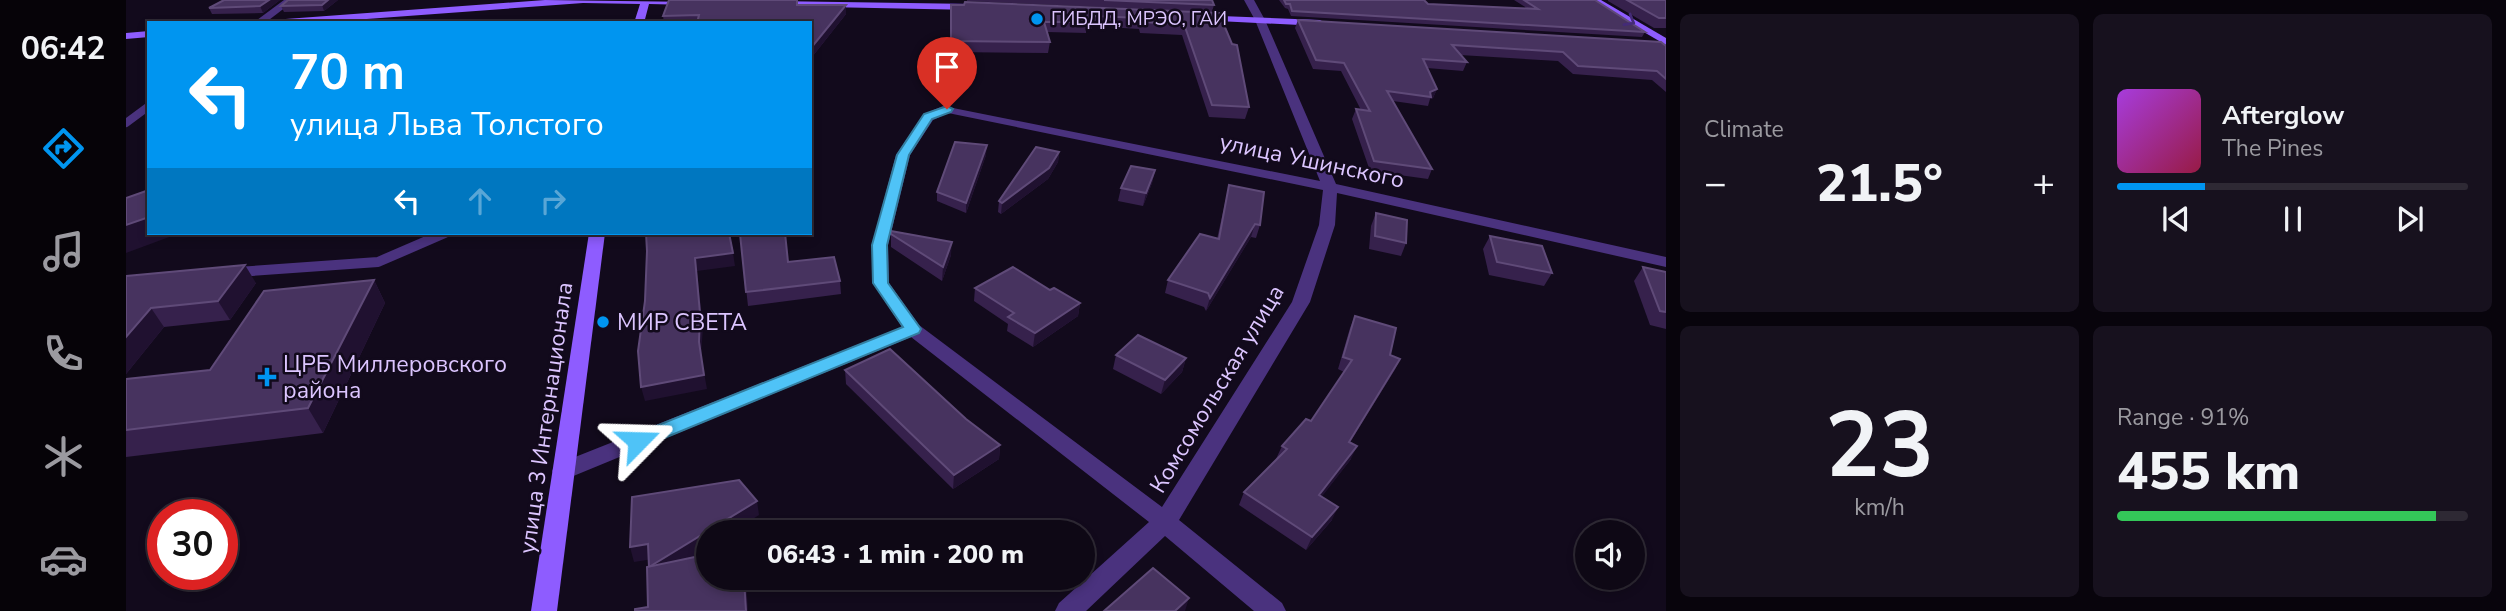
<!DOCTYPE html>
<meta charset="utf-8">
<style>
body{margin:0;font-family:"Nunito Sans",sans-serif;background:#17111e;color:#f1f3f6;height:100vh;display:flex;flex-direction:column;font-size:26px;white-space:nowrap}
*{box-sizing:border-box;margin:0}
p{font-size:23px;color:#9b9aa0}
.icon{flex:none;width:38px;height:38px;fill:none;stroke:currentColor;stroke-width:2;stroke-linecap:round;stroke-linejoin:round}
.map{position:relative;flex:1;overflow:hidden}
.drawer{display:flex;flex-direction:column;gap:14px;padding:14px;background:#08040c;width:840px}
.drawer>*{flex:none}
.banner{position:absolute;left:21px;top:21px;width:665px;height:214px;border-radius:0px;box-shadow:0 4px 10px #0003,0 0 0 2px #2e2934;background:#0095f0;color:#fff;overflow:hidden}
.controls{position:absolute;left:1449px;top:520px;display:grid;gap:14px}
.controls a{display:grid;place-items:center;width:70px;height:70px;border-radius:50%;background:#0e0815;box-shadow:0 4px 10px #0003,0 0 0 2px #2e2934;font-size:35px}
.speed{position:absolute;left:21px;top:499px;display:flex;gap:14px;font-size:35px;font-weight:700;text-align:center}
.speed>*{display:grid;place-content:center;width:91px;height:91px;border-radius:50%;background:#0e0815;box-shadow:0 4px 10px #0003,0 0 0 2px #2e2934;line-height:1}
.speed .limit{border:10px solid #d22;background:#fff;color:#111}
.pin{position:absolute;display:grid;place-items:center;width:60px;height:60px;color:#fff;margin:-72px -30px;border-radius:50% 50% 50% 0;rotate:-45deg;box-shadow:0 0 7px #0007}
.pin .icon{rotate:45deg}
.me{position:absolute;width:77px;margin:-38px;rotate:68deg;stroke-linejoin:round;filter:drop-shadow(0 0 5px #0008)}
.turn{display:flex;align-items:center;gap:24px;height:147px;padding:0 28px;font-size:32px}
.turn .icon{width:91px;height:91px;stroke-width:2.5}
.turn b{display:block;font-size:49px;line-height:60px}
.lanes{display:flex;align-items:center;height:66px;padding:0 28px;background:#0003;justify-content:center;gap:35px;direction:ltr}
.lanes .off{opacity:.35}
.big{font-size:52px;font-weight:800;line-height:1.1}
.drawer .card{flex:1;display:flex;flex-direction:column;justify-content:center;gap:10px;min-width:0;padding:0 24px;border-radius:10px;background:#17111e}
.drawer .dial{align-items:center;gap:0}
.dial b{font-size:91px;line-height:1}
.song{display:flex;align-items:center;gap:21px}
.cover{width:84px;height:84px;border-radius:10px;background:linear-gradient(135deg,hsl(280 70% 55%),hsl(340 70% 35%))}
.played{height:7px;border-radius:4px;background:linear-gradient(90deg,#0095f0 25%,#2e2934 25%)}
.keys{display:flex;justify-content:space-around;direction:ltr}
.heat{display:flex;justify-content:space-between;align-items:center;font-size:38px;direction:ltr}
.charge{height:10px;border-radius:5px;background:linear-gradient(90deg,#34c759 91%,#2e2934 0)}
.drawer .tiles{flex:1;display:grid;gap:14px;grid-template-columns:repeat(2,1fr)}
.trip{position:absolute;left:570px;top:520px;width:399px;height:70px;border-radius:35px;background:#0e0815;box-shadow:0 4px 10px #0003,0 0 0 2px #2e2934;font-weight:800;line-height:70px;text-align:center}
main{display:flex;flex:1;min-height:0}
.tabs{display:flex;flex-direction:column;width:126px;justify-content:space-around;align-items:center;background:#060308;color:#9b9aa0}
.tabs .icon{width:49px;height:49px}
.tabs .active{color:#0095f0}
.tabs b{font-size:32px;color:#f1f3f6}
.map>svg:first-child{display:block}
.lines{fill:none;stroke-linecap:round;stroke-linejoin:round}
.lane-far1{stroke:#4a327e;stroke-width:8}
.lane{stroke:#4a327e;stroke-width:10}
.street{fill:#4a327e;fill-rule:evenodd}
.secondary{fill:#8e5cff;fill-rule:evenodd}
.wall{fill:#36214c}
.shaded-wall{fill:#201130}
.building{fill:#47335f;stroke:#5f4a78;stroke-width:2}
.oneway{stroke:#442b77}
.route{fill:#4fc3f7;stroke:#337fa1;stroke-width:2}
.poi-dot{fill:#0095f0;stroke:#120a1c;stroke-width:2.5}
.labels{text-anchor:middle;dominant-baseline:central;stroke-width:5;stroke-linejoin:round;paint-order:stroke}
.far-poi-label{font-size:19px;fill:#dcc5ff;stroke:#120a1c;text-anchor:start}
.street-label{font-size:23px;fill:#dcc5ff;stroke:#120a1c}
.poi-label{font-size:23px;fill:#dcc5ff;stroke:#120a1c;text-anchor:start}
</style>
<main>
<nav class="tabs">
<b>06:42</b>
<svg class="icon active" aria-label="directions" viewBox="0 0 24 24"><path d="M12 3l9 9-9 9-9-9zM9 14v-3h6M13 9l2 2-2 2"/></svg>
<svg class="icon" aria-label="music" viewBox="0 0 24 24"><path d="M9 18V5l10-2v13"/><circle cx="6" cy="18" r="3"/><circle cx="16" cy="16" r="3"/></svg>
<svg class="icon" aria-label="phone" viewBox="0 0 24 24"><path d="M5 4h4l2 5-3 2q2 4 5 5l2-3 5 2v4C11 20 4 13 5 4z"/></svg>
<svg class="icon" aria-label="climate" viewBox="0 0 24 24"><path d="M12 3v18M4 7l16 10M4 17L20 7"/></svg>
<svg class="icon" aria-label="car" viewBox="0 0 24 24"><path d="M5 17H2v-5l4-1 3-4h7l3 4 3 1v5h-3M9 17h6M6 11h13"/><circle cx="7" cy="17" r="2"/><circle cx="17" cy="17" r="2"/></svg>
</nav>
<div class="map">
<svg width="1540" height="611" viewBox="0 0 1540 611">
<rect width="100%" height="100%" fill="#120a1c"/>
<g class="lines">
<path class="lane-far1" d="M 0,123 L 23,106"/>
<path class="lane" d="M 111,272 L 252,262 L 319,233"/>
<g class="street">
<path d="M 158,0 L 169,0 L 139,23 L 127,23 Z"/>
<path d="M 1118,0 L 1128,0 L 1139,20 L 1210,184 L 1540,257 L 1540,267 L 1211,193 L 1209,225 L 1184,302 L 1053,520 L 1156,603 L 1160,611 L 1128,611 L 1039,536 L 960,611 L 929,611 L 933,603 L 1023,522 L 785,337 L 445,477 L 437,479 L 429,477 L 426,471 L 429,465 L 776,327 L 747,283 L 746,245 L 770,155 L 798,114 L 817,106 L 1194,181 L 1129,20 ZM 822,113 L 1197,190 L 1193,225 L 1166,302 L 1036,507 L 793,325 L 763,283 L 762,245 L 784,155 L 807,120 Z"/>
</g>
<g class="secondary">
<path d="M 419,0 L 570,2 L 565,5 L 523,4 L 518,23 L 508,23 L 514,4 L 457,3 L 186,23 L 141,23 L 146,20 Z"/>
<path d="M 1463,0 L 1475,0 L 1540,38 L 1540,45 Z"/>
<path d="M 646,1 L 848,4 L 853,7 L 848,10 L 649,6 L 644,3 Z"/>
<path d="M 1069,15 L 1194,20 L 1199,23 L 1194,26 L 1072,20 L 1069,19 Z"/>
<path d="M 23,31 L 23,37 L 0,39 L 0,33 Z"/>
<path d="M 463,233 L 479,233 L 431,611 L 405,611 Z"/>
</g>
</g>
<g class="wall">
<path d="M 154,0 L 137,13 L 86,14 L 83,8 Z"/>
<path d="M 212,0 L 198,11 L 158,12 L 155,6 Z"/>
<path d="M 841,0 L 1086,0 L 1088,5 L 1086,12 L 841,1 Z"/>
<path d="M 1153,0 L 1298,0 L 1302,4 L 1401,8 L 1388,0 L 1469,0 L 1519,32 L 1516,37 L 1165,16 L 1162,9 L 1159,8 Z"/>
<path d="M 1482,0 L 1540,0 L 1540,28 L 1528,28 L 1482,1 Z"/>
<path d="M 672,5 L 720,14 L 686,57 L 684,57 L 684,23 L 538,23 L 537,16 Z"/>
<path d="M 1093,13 L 1123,107 L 1119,119 L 1083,117 L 1056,35 L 1014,33 L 1013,29 L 966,26 L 966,29 L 960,28 L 960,33 L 921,32 L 924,42 L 922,53 L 825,52 L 824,15 Z"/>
<path d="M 1172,20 L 1540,46 L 1540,92 L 1526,80 L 1447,74 L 1432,61 L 1334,55 L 1341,62 L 1337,71 L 1301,68 L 1311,89 L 1307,98 L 1304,99 L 1302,106 L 1267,101 L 1306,169 L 1302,179 L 1244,171 L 1226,119 L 1230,109 L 1235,110 L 1215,71 L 1187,69 L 1169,28 Z"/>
<path d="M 933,152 L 932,162 L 922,179 L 875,214 L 872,212 L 873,201 Z"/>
<path d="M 860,155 L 840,213 L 811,201 L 811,192 Z"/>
<path d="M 1029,170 L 1026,183 L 1017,206 L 992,201 L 995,188 Z"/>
<path d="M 1103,185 L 1134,225 L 1130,238 L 1125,237 L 1080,311 L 1078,307 L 1039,293 L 1042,280 L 1091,239 Z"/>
<path d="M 1250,213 L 1280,243 L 1275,256 L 1243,249 L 1245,226 Z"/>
<path d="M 765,231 L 825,255 L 816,281 L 765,247 Z"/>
<path d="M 614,234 L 662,262 L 714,281 L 715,294 L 622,306 Z"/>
<path d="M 1364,236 L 1426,273 L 1418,286 L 1363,275 L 1357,249 Z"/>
<path d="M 1517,267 L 1540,272 L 1540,329 L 1524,325 L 1508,281 Z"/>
<path d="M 0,276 L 130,283 L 104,320 L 38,327 L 0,374 Z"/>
<path d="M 248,280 L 259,303 L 197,433 L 0,457 L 0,379 L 84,370 Z"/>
<path d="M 849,288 L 924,290 L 954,303 L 952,316 L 907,347 L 881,331 L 882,324 L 848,301 Z"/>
<path d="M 1229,316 L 1264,355 L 1274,359 L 1268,371 L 1224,442 L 1225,459 L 1195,497 L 1206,520 L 1180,550 L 1113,505 L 1118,492 L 1151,459 L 1150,459 L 1156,446 L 1185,421 L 1218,372 L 1212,369 L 1224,328 Z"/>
<path d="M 990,355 L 1060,358 L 1056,372 L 1035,394 L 987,369 Z"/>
<path d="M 719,370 L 840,419 L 874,445 L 873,459 L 827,489 L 720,384 Z"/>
</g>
<g class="shaded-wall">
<path d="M 143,0 L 154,0 L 137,13 L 134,6 Z"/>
<path d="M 202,0 L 212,0 L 198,11 L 196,5 Z"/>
<path d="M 720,5 L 720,14 L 686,57 L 685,48 Z"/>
<path d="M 1311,89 L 1307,98 L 1304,99 L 1305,97 L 1304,92 Z"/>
<path d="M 861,145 L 860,155 L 840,213 L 840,203 Z"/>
<path d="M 933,152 L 932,162 L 922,179 L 875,214 L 876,203 Z"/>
<path d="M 1029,170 L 1026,183 L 1017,206 L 1020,193 Z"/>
<path d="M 23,217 L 23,233 L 54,233 L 0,253 L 0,225 Z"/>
<path d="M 1129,224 L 1125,237 L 1080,311 L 1084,298 Z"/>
<path d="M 275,233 L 286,233 L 277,237 Z"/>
<path d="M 826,242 L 825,255 L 816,281 L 817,267 Z"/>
<path d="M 607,253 L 609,266 L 571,271 L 577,327 L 575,356 L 581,389 L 519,401 L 515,387 L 573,342 L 569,258 Z"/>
<path d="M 119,265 L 130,283 L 104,320 L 92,301 Z"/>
<path d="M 248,280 L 259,303 L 197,433 L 182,408 Z"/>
<path d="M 954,303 L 952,316 L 907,347 L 909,333 Z"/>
<path d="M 25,308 L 38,327 L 0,374 L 0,337 Z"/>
<path d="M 1060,358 L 1056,372 L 1035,394 L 1039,380 Z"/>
<path d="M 1274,359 L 1268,371 L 1217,454 L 1223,442 Z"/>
<path d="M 874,445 L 873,459 L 827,489 L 828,475 Z"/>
<path d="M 1231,446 L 1225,459 L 1187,508 L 1193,495 Z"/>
<path d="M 631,501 L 633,515 L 606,532 L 583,532 L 583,547 L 527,582 L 523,567 Z"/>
<path d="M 1212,507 L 1206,520 L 1180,550 L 1186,537 Z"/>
<path d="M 522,544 L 527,559 L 508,562 L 504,547 Z"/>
<path d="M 618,578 L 620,578 L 622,611 L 620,611 Z"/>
<path d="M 1063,598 L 1059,611 L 1049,611 Z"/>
</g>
<g class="building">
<path d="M 98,0 L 143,0 L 134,6 L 83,8 Z"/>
<path d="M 162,0 L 202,0 L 196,5 L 155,6 Z"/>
<path d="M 543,0 L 671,0 L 671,5 L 720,5 L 685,48 L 684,23 L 571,23 L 573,15 L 537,16 Z"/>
<path d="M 978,0 L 1086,0 L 1088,5 Z"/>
<path d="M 1158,0 L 1298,0 L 1302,4 L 1412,9 L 1398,0 L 1469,0 L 1519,32 L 1166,11 L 1164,4 L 1160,4 Z"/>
<path d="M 1501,0 L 1540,0 L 1540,18 L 1533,18 Z"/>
<path d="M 839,2 L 1093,13 L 1106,44 L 1111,45 L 1123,107 L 1086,105 L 1058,24 L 1016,22 L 1015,18 L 967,16 L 967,18 L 961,18 L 961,22 L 918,22 L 924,42 L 825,41 L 825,5 L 838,5 Z"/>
<path d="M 1172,20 L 1535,42 L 1540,46 L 1540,79 L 1531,71 L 1452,66 L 1437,52 L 1326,45 L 1341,62 L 1297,59 L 1311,89 L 1304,92 L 1305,97 L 1261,91 L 1306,169 L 1248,161 L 1230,109 L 1244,111 L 1218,63 L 1190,60 Z"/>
<path d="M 354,21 L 352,23 L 305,23 Z"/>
<path d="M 829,142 L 861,145 L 840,203 L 811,192 Z"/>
<path d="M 910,147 L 933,152 L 923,168 L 876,203 L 873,201 Z"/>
<path d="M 1005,166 L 1029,170 L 1020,193 L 995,188 Z"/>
<path d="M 1103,185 L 1138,192 L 1134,225 L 1129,224 L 1084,298 L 1082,293 L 1042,280 L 1074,234 L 1093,239 Z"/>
<path d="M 23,190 L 23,217 L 0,225 L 0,198 Z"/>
<path d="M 1250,213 L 1281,220 L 1280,243 L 1249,236 Z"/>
<path d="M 765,231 L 826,242 L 817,267 L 765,234 Z"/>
<path d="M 520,233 L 603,233 L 607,253 L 569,258 L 574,313 L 573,342 L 578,375 L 515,387 L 512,351 L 519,301 L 521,251 Z"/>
<path d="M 631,233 L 659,233 L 662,262 L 708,257 L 714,281 L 620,292 L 614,234 Z"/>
<path d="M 1364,236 L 1416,246 L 1426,273 L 1371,262 Z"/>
<path d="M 119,265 L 92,301 L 25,308 L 0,337 L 0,276 Z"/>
<path d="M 887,267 L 924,290 L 928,288 L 954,303 L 909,333 L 882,317 L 888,313 L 849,288 Z"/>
<path d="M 1517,267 L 1540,272 L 1540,312 L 1534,311 Z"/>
<path d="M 248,280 L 182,408 L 0,430 L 0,379 L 84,370 L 138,291 Z"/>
<path d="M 1229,316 L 1270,328 L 1264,355 L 1274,359 L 1223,442 L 1231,446 L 1193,495 L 1212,507 L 1186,537 L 1118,492 L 1161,449 L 1156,446 L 1180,419 L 1185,421 L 1226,360 L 1217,357 Z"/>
<path d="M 1012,335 L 1060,358 L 1039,380 L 990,355 Z"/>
<path d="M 764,349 L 840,419 L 874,445 L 828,475 L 719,370 Z"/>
<path d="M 613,480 L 631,501 L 523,567 L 522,544 L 504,547 L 506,497 Z"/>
<path d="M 583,554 L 583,578 L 618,578 L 620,611 L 509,611 L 509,609 L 522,607 L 521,567 Z"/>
<path d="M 1027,568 L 1063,598 L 1049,611 L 978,611 Z"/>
</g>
<defs><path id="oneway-chevron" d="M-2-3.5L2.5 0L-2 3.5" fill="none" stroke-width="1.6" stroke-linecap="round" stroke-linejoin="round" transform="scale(1.75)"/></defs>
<use class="oneway" href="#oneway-chevron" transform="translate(1504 21) rotate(30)"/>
<path class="route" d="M 821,106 L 827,109 L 825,112 L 806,119 L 783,155 L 761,245 L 762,283 L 795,329 L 793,333 L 519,446 L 505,446 L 502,441 L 505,436 L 777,327 L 747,283 L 746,245 L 771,155 L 798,114 Z"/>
<g class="poi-dot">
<circle cx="911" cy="19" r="7"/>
<circle cx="477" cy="322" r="7"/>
<path d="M137.5 366.5h7v7h7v7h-7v7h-7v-7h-7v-7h7z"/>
</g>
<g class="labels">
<g class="far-poi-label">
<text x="925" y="19">ГИБДД, МРЭО, ГАИ</text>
</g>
<g class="street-label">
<text transform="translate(1186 161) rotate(12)">улица Ушинского</text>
<text transform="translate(1091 389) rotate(-59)">Комсомольская улица</text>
<text transform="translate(420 418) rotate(-82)">улица 3 Интернационала</text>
</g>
<g class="poi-label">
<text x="491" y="322">МИР СВЕТА</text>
<text x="157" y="364">ЦРБ Миллеровского<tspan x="157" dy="26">района</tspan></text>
</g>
</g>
</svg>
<div class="controls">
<a><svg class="icon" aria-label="sound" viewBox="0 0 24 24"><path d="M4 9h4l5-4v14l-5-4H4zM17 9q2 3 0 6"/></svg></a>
</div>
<div class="speed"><div class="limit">30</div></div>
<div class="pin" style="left:821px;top:109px;background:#d93025"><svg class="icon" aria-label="arrive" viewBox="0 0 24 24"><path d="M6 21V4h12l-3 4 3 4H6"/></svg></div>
<svg class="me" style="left:512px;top:441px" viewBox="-20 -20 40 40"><path d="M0-17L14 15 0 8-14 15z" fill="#4fc3f7" stroke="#fff" stroke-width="4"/></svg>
<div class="trip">06:43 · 1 min · 200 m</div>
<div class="banner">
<div class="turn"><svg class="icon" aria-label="left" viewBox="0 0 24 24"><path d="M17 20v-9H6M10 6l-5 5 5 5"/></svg><div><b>70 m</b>улица Льва Толстого</div></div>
<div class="lanes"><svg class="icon" aria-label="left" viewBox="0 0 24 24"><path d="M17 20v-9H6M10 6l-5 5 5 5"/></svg><svg class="icon off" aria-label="ahead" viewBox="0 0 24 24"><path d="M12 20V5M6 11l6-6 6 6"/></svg><svg class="icon off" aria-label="right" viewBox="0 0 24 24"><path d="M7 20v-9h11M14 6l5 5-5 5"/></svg></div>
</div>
</div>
<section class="drawer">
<div class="tiles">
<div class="card"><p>Climate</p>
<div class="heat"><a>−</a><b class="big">21.5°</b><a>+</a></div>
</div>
<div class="card">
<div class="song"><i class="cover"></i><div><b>Afterglow</b><p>The Pines</p></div></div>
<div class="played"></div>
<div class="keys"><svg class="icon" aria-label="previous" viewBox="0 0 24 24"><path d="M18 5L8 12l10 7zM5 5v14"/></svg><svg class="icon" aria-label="pause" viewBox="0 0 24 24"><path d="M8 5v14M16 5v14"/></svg><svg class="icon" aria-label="next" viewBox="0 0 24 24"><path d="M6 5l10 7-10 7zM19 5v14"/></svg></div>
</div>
<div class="card dial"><b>23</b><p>km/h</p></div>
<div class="card"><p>Range · 91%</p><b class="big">455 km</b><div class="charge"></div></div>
</div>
</section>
</main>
